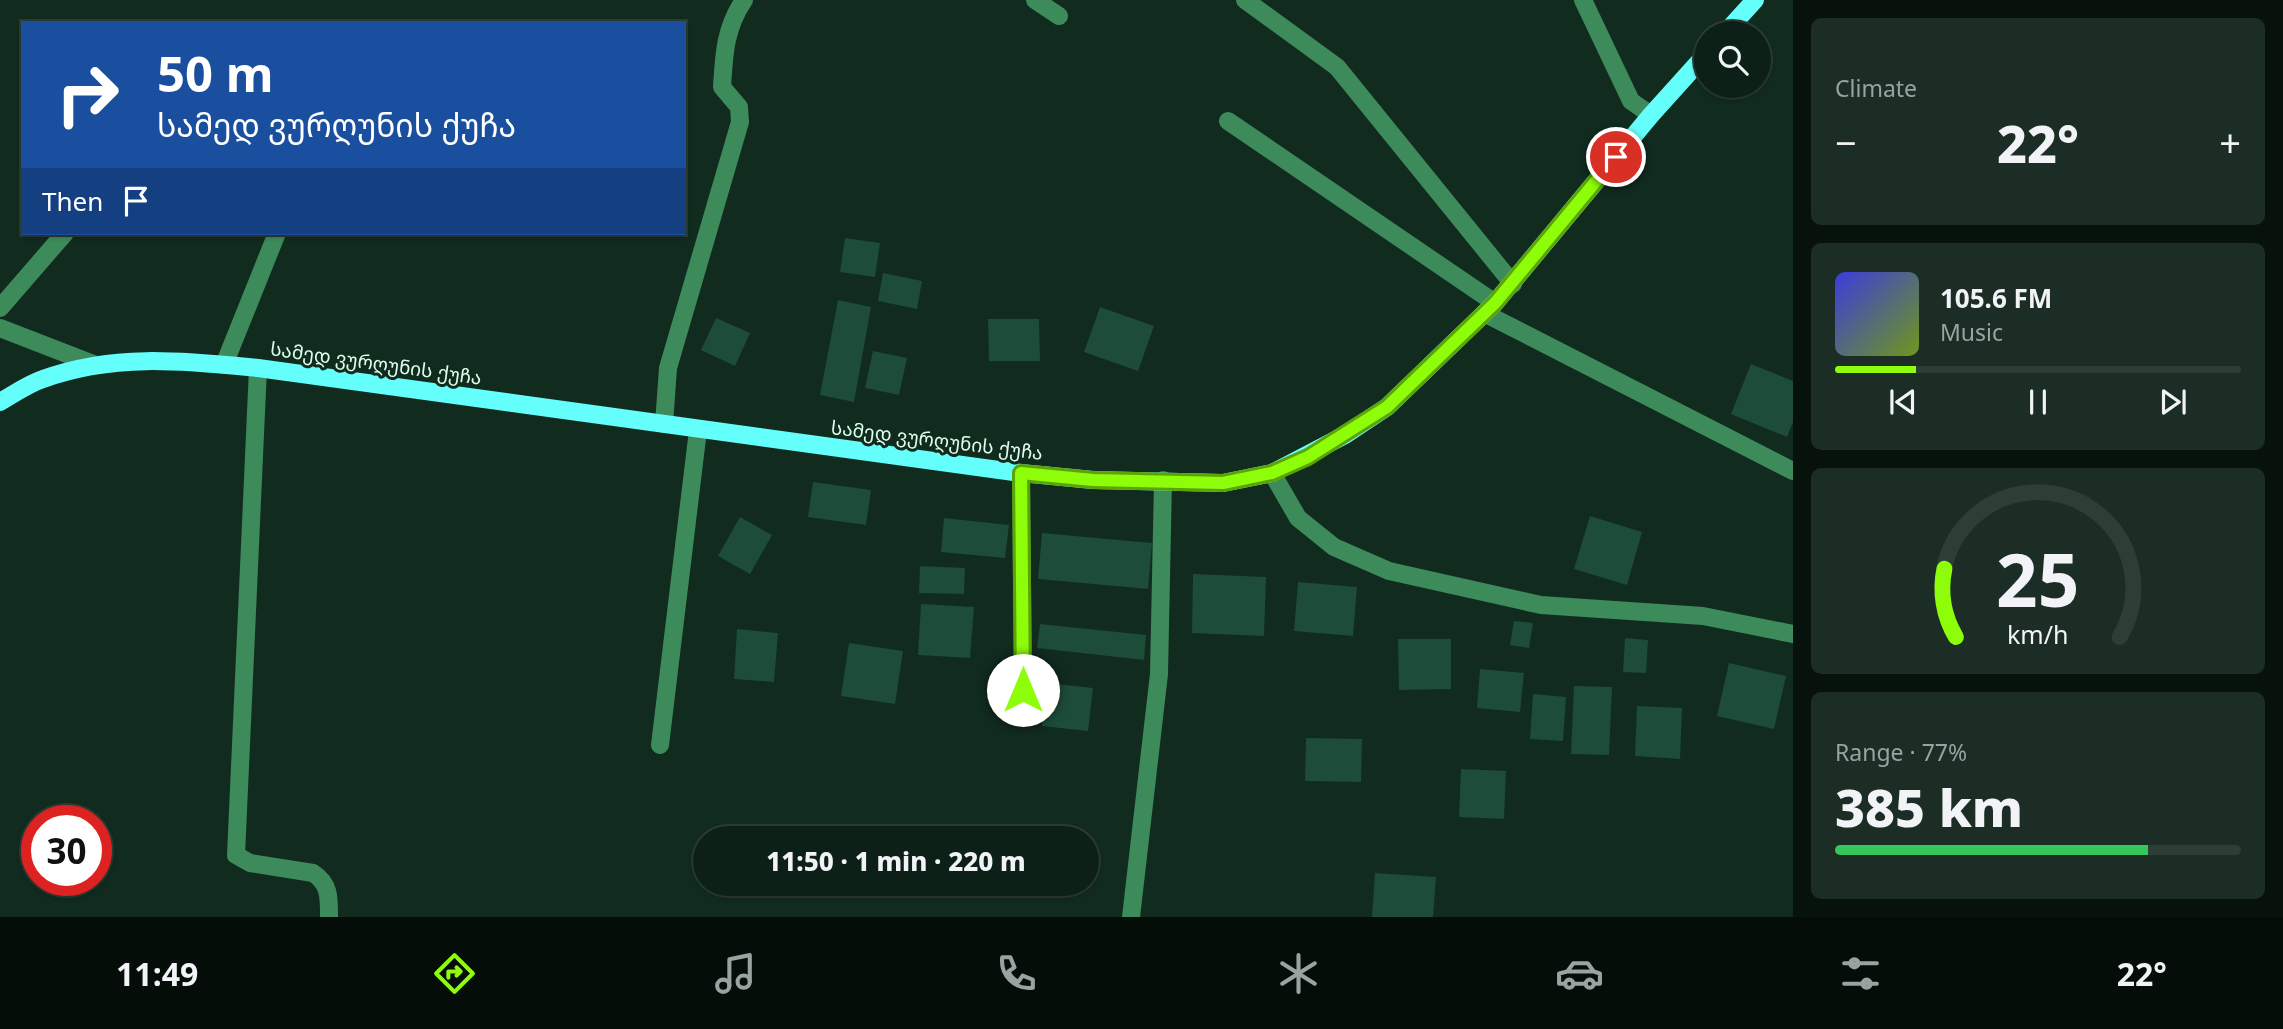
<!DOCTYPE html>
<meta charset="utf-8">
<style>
body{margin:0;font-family:"Noto Sans","Noto Sans Georgian",sans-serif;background:#1b2d24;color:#f1f3f6;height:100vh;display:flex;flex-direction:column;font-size:26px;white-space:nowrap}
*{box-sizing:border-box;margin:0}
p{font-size:23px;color:#9aa3a1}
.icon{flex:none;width:38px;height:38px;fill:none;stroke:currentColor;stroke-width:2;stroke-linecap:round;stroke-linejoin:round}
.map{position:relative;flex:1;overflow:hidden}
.sheet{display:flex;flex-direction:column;gap:18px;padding:18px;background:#07120d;width:490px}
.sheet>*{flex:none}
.top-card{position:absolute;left:21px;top:21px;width:665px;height:214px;border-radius:0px;box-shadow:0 2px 5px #0004,0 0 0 2px #2d3e36;background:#1a4fa0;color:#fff;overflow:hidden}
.controls{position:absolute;left:1694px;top:21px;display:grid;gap:14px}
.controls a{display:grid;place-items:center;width:77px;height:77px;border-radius:50%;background:#0d2017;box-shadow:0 2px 5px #0004,0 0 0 2px #2d3e36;font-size:35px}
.speed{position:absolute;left:21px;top:805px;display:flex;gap:14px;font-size:35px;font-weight:700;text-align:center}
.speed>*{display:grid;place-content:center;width:91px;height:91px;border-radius:50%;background:#0d2017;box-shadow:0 2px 5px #0004,0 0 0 2px #2d3e36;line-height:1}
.speed .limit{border:10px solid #d22;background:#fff;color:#111}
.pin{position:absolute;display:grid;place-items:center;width:60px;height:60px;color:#fff;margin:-30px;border:4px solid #fff;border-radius:50%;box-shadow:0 2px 7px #0007}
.me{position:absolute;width:77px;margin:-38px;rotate:0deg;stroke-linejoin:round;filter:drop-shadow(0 0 5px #0008)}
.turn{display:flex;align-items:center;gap:24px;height:147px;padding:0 21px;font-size:32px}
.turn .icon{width:91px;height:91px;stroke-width:2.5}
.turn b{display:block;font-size:49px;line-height:60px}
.then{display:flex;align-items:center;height:66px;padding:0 21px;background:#0003;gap:14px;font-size:26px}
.big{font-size:52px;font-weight:800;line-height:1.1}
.sheet .widget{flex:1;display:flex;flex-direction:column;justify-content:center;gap:10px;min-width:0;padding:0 24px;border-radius:10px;background:#1b2d24}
.sheet .dial{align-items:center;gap:0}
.dial svg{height:182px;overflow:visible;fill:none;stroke:#2d3e36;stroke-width:7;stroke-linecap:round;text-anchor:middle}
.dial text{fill:#f1f3f6;stroke:none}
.song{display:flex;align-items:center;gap:21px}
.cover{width:84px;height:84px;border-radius:10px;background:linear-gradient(135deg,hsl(240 70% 55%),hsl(80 70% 35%))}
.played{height:7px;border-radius:4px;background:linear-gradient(90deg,#8efd0a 20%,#2d3e36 20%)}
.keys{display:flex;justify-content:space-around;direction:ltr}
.heat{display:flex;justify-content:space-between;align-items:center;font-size:38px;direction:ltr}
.charge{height:10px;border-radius:5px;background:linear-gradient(90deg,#34c759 77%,#2d3e36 0)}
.trip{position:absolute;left:693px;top:826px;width:406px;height:70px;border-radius:35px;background:#0d2017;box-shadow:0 2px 5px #0004,0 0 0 2px #2d3e36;font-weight:800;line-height:70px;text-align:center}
.tabs{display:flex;height:112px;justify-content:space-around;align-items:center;background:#050d09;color:#9aa3a1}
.tabs .icon{width:49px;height:49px}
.tabs .selected{color:#8efd0a}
.tabs b{font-size:32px;color:#f1f3f6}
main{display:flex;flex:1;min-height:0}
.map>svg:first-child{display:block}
.building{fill:#1d4c38}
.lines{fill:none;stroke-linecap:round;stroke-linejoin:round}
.minor{stroke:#3d8a5b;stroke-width:18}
.major{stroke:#64fefb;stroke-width:18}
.route-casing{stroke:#5ca406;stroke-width:18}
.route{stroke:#8efd0a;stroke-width:12}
.labels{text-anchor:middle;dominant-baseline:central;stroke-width:6;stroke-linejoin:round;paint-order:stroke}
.street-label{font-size:19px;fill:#dcffec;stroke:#112b1f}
</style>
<main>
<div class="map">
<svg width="1793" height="917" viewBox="0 0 1793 917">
<rect width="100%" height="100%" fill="#112b1f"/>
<g class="building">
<path d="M 845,238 L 880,243 L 875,277 L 840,272 Z"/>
<path d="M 883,273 L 922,281 L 917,309 L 878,301 Z"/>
<path d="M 838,300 L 871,307 L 854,402 L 820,395 Z"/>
<path d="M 1100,307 L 1154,326 L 1138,371 L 1084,352 Z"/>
<path d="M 716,318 L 750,333 L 735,366 L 701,350 Z"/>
<path d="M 988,319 L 1039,319 L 1040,361 L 989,361 Z"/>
<path d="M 873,351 L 907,358 L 899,395 L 865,388 Z"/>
<path d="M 1751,364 L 1793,381 L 1793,422 L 1787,437 L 1731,414 Z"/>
<path d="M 813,482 L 871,490 L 866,525 L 808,517 Z"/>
<path d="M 1590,516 L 1642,532 L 1627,585 L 1574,569 Z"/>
<path d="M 740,517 L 772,535 L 750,574 L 718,556 Z"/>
<path d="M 944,518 L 1009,525 L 1005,558 L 941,552 Z"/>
<path d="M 1042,533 L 1152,543 L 1148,589 L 1038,579 Z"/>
<path d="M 920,566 L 965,568 L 964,594 L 919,593 Z"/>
<path d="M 1193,574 L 1266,577 L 1264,636 L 1192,633 Z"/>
<path d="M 1298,582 L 1357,587 L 1353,636 L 1294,631 Z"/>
<path d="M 921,604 L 974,607 L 970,658 L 918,655 Z"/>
<path d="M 1514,621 L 1533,623 L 1529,648 L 1510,645 Z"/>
<path d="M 1040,624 L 1146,635 L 1144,660 L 1037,648 Z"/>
<path d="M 737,629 L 778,633 L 774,682 L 734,679 Z"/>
<path d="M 1625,638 L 1648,640 L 1646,673 L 1623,672 Z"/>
<path d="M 1398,639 L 1451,639 L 1451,689 L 1399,690 Z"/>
<path d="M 849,643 L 903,651 L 895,704 L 841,696 Z"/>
<path d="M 1729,663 L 1786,676 L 1774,729 L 1717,716 Z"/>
<path d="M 1480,669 L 1524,673 L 1520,712 L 1477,708 Z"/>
<path d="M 1047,683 L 1093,688 L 1088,731 L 1042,726 Z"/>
<path d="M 1574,686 L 1612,687 L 1609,755 L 1571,754 Z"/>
<path d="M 1533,694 L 1566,697 L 1563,741 L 1530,739 Z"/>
<path d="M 1637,706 L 1682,708 L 1680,759 L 1635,756 Z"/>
<path d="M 1306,738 L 1362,739 L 1361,782 L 1305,781 Z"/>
<path d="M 1461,769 L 1506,771 L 1504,819 L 1459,817 Z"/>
<path d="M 1375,873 L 1436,877 L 1433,917 L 1372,917 Z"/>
</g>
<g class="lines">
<g class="minor">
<path d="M 1035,0 L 1059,16"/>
<path d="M 1245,0 L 1337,67 L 1513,284"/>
<path d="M 1583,0 L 1631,101 L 1651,115"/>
<path d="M 1228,121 L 1495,303"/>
<path d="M 0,308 L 65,233"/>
<path d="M 1484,313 L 1793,471"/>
<path d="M 0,328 L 93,364"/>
<path d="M 224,365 L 277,233"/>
<path d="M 258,368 L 236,855 L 250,863 L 313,873 C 330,884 329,898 329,917"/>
<path d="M 664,424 L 668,368 L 740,122 L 739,107 L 722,87 C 724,54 725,28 744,0"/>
<path d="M 1021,473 L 1023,690"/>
<path d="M 1272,473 L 1298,518 L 1334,547 L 1389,571 L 1541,605 L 1703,616 L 1793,634"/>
<path d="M 660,745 L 698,430"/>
<path d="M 1131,917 L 1159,674 L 1163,480"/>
</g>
<g class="major">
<path d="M 1725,33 L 1755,0"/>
<path d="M 0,402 C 14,394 28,384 43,379 C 114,353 185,361 258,368 L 1021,473 L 1093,480 L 1223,483 L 1272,473 L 1345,435 L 1387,407 L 1495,303 L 1651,115 L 1706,54"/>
</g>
</g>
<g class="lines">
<g class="route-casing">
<path id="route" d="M 1023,690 L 1021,473 L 1093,480 L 1223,483 L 1272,473 L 1308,457 L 1387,407 L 1495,303 L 1616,157"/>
</g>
<use href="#route" class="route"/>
</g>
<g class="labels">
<g class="street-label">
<text transform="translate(376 363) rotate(8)">სამედ ვურღუნის ქუჩა</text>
<text transform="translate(937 440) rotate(7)">სამედ ვურღუნის ქუჩა</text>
</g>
</g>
</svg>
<div class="controls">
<a><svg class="icon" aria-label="search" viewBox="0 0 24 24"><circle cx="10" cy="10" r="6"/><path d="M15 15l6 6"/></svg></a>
</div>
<div class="speed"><div class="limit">30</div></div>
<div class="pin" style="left:1616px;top:157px;background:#d93025"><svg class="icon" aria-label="arrive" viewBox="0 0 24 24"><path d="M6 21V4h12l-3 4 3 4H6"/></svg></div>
<svg class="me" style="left:1023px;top:690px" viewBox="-20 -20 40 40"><circle r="19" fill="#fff"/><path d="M0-13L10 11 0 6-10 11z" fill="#8efd0a"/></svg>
<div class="trip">11:50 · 1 min · 220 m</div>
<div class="top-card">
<div class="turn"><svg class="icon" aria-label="right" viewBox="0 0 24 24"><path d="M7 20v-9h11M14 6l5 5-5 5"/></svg><div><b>50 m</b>სამედ ვურღუნის ქუჩა</div></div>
<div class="then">Then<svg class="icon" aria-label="arrive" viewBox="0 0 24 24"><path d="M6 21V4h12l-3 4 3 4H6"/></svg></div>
</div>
</div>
<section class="sheet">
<div class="widget"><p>Climate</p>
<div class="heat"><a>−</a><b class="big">22°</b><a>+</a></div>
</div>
<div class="widget">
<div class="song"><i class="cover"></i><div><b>105.6 FM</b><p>Music</p></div></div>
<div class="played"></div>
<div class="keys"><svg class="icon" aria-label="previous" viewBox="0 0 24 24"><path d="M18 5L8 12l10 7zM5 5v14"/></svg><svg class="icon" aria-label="pause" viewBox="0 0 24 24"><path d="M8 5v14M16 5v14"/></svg><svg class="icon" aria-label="next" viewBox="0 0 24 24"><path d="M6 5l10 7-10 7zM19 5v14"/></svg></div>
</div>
<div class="widget dial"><svg viewBox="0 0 100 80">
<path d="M14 69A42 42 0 1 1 86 69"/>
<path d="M14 69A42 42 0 0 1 9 39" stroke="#8efd0a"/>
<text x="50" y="56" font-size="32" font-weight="700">25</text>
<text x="50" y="72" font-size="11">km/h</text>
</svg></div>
<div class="widget"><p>Range · 77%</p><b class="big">385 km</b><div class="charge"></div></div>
</section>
</main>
<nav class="tabs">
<b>11:49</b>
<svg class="icon selected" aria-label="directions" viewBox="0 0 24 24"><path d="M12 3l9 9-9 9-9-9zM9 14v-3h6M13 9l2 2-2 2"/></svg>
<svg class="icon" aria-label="music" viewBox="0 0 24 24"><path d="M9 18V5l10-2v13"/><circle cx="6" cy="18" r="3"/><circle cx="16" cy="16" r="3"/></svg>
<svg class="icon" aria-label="phone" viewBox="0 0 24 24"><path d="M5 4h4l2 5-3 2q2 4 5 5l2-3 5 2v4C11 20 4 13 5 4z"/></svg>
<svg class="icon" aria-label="climate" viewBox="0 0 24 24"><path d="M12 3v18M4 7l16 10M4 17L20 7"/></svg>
<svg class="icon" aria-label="car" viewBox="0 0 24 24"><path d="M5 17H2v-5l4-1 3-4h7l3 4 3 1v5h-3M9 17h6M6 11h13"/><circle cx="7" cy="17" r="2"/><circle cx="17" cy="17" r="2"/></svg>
<svg class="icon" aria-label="filters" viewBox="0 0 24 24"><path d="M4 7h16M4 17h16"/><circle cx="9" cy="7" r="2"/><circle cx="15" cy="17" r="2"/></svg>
<b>22°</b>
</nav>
